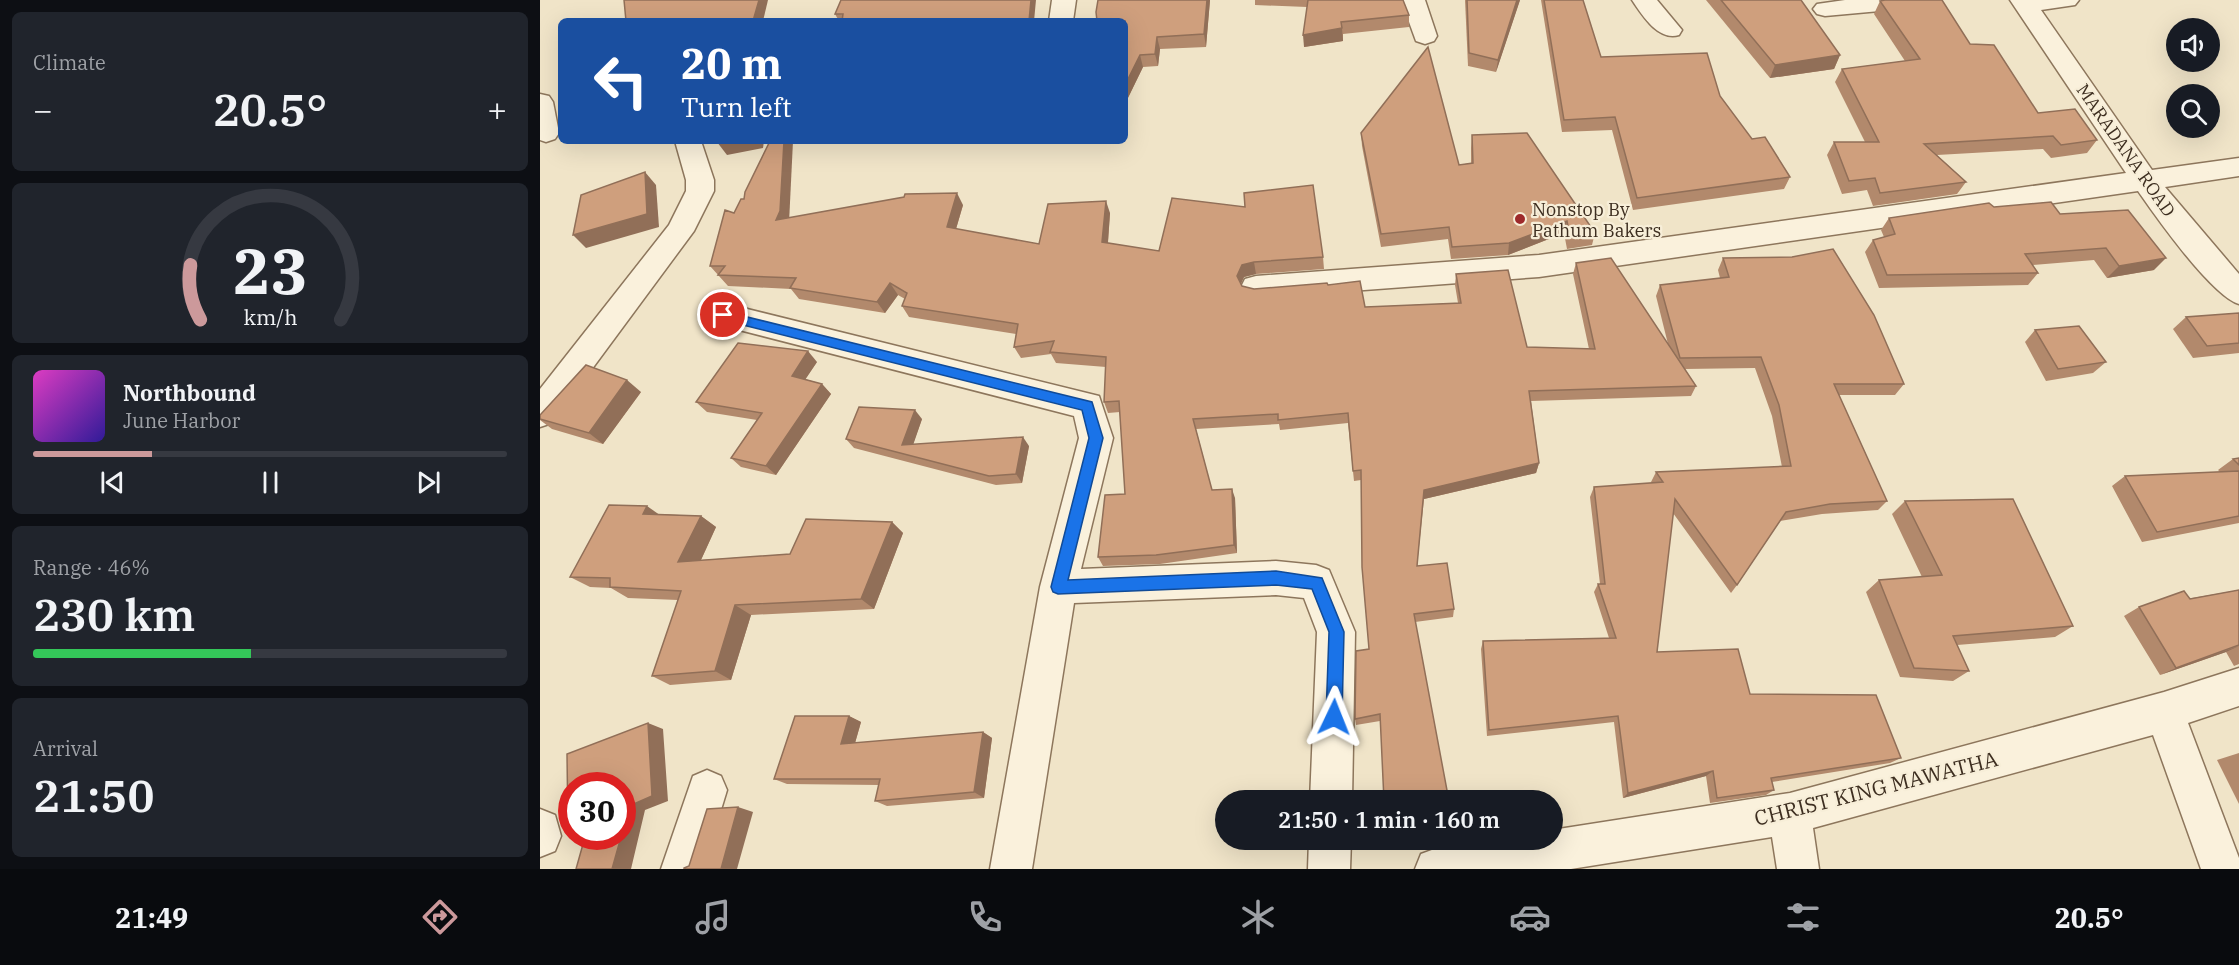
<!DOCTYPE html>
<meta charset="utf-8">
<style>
body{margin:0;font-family:"IBM Plex Serif",serif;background:#20242c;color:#f1f3f6;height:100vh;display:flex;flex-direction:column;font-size:22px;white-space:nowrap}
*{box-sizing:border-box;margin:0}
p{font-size:20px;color:#9ea1a6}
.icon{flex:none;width:33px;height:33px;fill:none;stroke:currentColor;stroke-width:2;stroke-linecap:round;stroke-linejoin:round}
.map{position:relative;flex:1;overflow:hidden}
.sheet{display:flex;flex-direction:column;gap:12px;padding:12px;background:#0d0f14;width:540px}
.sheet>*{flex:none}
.hud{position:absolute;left:18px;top:18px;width:570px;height:126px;border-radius:9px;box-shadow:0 6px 24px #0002;background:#1a4fa0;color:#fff;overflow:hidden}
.fabs{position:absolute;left:1626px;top:18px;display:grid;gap:12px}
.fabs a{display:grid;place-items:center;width:54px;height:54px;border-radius:50%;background:#171b24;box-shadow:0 6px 24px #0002;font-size:30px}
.speed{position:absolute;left:18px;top:772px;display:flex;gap:12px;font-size:30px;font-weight:700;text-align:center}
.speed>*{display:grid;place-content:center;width:78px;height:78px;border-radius:50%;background:#171b24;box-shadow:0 6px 24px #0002;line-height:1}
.speed .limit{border:9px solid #d22;background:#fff;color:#111}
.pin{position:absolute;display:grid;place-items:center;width:51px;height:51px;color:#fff;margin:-26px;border:3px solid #fff;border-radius:50%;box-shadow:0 2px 6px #0007}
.me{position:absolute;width:66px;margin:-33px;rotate:2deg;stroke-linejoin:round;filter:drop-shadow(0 0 4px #0008)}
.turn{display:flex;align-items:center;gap:21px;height:126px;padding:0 24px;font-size:27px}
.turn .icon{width:78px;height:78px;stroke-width:2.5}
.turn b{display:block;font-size:42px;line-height:51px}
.big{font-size:45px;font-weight:600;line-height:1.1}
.sheet .tile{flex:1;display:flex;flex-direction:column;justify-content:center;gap:9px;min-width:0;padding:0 21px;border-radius:9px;background:#20242c}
.sheet .dial{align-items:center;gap:0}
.dial svg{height:156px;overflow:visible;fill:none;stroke:#363941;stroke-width:7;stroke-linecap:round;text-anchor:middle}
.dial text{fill:#f1f3f6;stroke:none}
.song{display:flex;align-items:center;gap:18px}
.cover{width:72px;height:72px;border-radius:9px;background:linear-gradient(135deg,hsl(310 70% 55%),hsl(250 70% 35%))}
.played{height:6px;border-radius:3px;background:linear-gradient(90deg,#cc999b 25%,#363941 25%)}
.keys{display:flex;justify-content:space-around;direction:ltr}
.heat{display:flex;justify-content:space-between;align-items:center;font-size:33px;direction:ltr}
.charge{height:9px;border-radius:4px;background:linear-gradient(90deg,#34c759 46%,#363941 0)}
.trip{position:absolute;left:675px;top:790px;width:348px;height:60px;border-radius:30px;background:#171b24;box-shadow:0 6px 24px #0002;font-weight:600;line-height:60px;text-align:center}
.dock{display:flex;height:96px;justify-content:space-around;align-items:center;background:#090b0e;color:#9ea1a6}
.dock .icon{width:42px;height:42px}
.dock .on{color:#cc999b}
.dock b{font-size:27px;color:#f1f3f6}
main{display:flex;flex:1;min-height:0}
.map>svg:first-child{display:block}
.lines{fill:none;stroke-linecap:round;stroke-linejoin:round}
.street-casing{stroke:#8d765c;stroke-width:3}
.street{fill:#faf1dc;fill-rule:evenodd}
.wall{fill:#b2896c}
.shaded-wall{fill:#916f58}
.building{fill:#cf9f7d;stroke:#916f58;stroke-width:1.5}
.route{fill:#1a73e8;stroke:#114b97;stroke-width:1.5}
.poi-dot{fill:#9e2a2b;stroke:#f7eed8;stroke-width:2}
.labels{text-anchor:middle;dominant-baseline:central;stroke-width:4.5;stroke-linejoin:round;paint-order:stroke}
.street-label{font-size:18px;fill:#3d2e20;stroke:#f7eed8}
.poi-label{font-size:18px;fill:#3d2e20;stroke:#f7eed8;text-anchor:start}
.near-street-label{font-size:21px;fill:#3d2e20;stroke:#f7eed8}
</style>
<main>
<section class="sheet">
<div class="tile"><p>Climate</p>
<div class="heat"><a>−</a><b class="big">20.5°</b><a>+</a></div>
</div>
<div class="tile dial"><svg viewBox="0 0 100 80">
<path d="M14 69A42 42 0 1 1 86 69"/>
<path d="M14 69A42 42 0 0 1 9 41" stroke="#cc999b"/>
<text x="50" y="56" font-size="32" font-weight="700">23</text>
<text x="50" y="72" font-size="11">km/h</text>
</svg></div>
<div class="tile">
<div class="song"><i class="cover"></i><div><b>Northbound</b><p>June Harbor</p></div></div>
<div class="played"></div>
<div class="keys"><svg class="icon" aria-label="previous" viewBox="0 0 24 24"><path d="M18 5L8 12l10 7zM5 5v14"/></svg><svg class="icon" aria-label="pause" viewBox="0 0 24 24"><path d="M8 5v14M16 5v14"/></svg><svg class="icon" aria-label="next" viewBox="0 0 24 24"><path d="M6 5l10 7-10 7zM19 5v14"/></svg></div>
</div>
<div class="tile"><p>Range · 46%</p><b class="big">230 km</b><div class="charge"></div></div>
<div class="tile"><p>Arrival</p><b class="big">21:50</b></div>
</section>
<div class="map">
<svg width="1699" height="869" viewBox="0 0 1699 869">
<rect width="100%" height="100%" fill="#f0e4c8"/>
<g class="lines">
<g class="street-casing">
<g id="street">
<path d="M 512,0 L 536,0 L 533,21 L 509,21 Z"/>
<path d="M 861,0 L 885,0 L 897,36 L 894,41 L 885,44 L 876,41 Z"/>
<path d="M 1092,0 L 1117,0 L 1142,30 L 1139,35 C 1118,41 1103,16 1092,0 Z"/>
<path d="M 1305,0 L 1396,0 L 1392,5 L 1384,7 L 1285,16 L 1277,14 L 1273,9 L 1277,4 Z"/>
<path d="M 1470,0 L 1539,0 L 1535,5 L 1501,10 L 1612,170 L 1699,158 L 1699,176 L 1625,187 L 1699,274 L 1699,304 C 1672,296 1616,217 1598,191 L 999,277 L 716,298 L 705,295 L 701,287 L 705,279 L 716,276 L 999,255 L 1586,173 Z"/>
<path d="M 0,94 L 9,96 L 13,102 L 19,133 L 15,139 L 6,142 L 0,140 Z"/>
<path d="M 135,141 L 161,141 L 174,180 L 174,191 L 154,231 L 12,423 L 0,427 L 0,389 L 129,225 L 146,191 L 146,180 Z"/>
<path d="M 183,303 L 559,396 L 573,438 L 541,569 L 736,561 L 776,565 L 789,570 L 815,632 L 812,801 L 770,801 L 777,632 L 764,598 L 736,595 L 534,603 L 492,869 L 450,869 L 500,587 L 539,438 L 534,416 L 172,323 L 168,315 L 172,307 Z"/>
<path d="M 1699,668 L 1699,706 L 1648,723 L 1699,858 L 1699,869 L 1661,869 L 1613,735 L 1273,828 L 1279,869 L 1237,869 L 1232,837 L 1031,869 L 875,869 L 881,854 C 922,837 969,840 1012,840 L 1012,830 L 1250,793 L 1624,692 Z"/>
<path d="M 167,770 L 181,776 L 187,790 L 163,869 L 121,869 L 153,776 Z"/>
<path d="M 0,809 L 15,815 L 21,836 L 15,851 L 0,857 Z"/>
<path d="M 769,840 L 811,840 L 810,869 L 768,869 Z"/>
</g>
</g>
<use href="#street" class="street"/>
</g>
<g class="wall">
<path d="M 558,0 L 670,0 L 666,47 L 620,49 L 618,66 L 603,67 L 585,104 L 585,21 Z"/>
<path d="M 715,0 L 863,0 L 869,15 L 869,27 L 803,34 L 803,41 L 764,47 L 767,7 L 715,5 Z"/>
<path d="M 925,0 L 980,0 L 956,72 L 928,66 Z"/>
<path d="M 1001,0 L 1043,0 L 1061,57 L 1180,96 L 1212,139 L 1250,177 L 1244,189 L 1093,210 L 1072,130 L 1022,132 Z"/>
<path d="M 1166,0 L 1261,0 L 1300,55 L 1294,69 L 1230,78 Z"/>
<path d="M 1340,1 L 1430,44 L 1498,113 L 1557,140 L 1547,153 L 1511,158 L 1503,149 L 1397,155 L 1426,182 L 1417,194 L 1333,206 L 1327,190 L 1302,194 L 1287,155 L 1294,142 L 1325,142 L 1295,82 L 1302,69 L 1365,61 L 1334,14 Z"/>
<path d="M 295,14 L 494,21 L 299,21 Z"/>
<path d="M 821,133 L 919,165 L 931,163 L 931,148 L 932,135 L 1055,233 L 1052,245 L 1027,249 L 1024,233 L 968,255 L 911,259 L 908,239 L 841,247 L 822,146 Z"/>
<path d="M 204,199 L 250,218 L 423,205 L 416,229 L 499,244 L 570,213 L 568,243 L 619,251 L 783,257 L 784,269 L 716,274 L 704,277 L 701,284 L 702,286 L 714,289 L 788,285 L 825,307 L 918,303 L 915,285 L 916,274 L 987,347 L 1049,349 L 1033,274 L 1036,263 L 1128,344 L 1116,296 L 1120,285 L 1180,278 L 1178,270 L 1183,258 L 1364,384 L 1355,395 L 1299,395 L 1347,501 L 1338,510 L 1282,514 L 1240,521 L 1197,585 L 1191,593 L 1133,513 L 1117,652 L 1210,694 L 1361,758 L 1350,763 L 1232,782 L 1234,790 L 1226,795 L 1170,803 L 1166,776 L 1083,798 L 1074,722 L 947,736 L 941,649 L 943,641 L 1069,638 L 1054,592 L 1058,584 L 1060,584 L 1050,497 L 1054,487 L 1112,483 L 1111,482 L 1116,472 L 1242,467 L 1232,416 L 1215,368 L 1145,369 L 1156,386 L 1151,396 L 991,401 L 999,463 L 996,473 L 884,499 L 877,566 L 914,609 L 913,617 L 875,622 L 840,721 L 816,725 L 815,719 L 829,649 L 821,480 L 814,481 L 808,423 L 740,430 L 739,424 L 656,429 L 672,490 L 695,498 L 697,553 L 620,564 L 563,566 L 558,557 L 585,494 L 580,412 L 568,413 L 564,402 L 566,367 L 516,363 L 511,354 L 481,358 L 474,347 L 476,334 L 369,317 L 362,306 L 365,299 L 358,295 L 345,313 L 259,299 L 251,289 L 188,286 L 170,266 L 194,213 Z"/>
<path d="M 1454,207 L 1520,214 L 1614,270 L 1567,278 L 1554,260 L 1493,265 L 1498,273 L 1488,285 L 1339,288 L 1325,252 L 1333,240 L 1344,237 L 1341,230 L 1349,218 Z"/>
<path d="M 1699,313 L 1699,353 L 1653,358 L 1633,329 L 1646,317 Z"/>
<path d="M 1495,330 L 1566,362 L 1553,373 L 1506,381 L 1485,342 Z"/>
<path d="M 277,362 L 265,379 L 282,384 L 291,394 L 236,475 L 201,467 L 191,458 L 217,420 L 167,412 L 156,402 Z"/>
<path d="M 101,392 L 63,444 L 12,429 L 0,420 L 0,415 Z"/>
<path d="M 382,419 L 373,444 L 489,446 L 482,483 L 456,485 L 314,448 L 306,439 Z"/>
<path d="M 1699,458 L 1699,523 L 1602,542 L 1572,486 L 1585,476 L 1680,472 L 1678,470 L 1693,459 Z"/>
<path d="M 1365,501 L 1533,626 L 1515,637 L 1417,645 L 1429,671 L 1413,681 L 1360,677 L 1326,592 L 1339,580 L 1382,577 L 1352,514 Z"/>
<path d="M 118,514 L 161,516 L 176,527 L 161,560 L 250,554 L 352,522 L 363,533 L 334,609 L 211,615 L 191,680 L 130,685 L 112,676 L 138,600 L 88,598 L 71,588 L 50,587 L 30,577 Z"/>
<path d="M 1699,590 L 1699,664 L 1694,666 L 1686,652 L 1620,675 L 1584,616 L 1599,607 Z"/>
<path d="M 309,716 L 321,722 L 315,743 L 443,732 L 452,738 L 444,798 L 347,806 L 335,801 L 339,785 L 247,784 L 234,779 Z"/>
<path d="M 1699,753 L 1699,804 L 1677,760 Z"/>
<path d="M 846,840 L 885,840 L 846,846 Z"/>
</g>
<g class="shaded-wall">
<path d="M 219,0 L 228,0 L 223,21 L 213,21 Z"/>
<path d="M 491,0 L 496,0 L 494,21 L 489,21 Z"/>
<path d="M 667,0 L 670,0 L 666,47 L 664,34 Z"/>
<path d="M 977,0 L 980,0 L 956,72 L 958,60 Z"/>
<path d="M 802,28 L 803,41 L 764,47 L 763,35 Z"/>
<path d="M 617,37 L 620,49 L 618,66 L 615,54 Z"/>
<path d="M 600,55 L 603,67 L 585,104 L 585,85 Z"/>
<path d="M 1300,55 L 1294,69 L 1230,78 L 1235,65 Z"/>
<path d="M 183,141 L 224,141 L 223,148 L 187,155 L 177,142 Z"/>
<path d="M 244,141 L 253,141 L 249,223 L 236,220 Z"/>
<path d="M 105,172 L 116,185 L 119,227 L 46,248 L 33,235 Z"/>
<path d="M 417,193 L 423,205 L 413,239 L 407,227 Z"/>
<path d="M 566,201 L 570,213 L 567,254 L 562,242 Z"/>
<path d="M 1027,221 L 1024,233 L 968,255 L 969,243 Z"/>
<path d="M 1626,258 L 1614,270 L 1567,278 L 1579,266 Z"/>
<path d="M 714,262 L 716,274 L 704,277 L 699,288 L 697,276 L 702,265 Z"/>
<path d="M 350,283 L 358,295 L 345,313 L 337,302 Z"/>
<path d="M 268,351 L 277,362 L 261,386 L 252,376 Z"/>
<path d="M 87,380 L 101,392 L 63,444 L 49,433 Z"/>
<path d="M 282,384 L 291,394 L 236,475 L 226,466 Z"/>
<path d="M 375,410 L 382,419 L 370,454 L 362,445 Z"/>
<path d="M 483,437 L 489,446 L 482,483 L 476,474 Z"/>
<path d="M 999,463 L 996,473 L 884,499 L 884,490 Z"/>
<path d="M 692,489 L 695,498 L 697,553 L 694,545 Z"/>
<path d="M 107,506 L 124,518 L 103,514 Z"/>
<path d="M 161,516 L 176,527 L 155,573 L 138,562 Z"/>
<path d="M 352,522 L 363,533 L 334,609 L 321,599 Z"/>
<path d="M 195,605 L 211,615 L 191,680 L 175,671 Z"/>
<path d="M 1699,646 L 1686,652 L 1620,675 L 1636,668 Z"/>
<path d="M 309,716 L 321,722 L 313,750 L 301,744 Z"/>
<path d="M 108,723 L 123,729 L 128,801 L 105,810 L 91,869 L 72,869 L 81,837 L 82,837 L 82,830 Z"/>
<path d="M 443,732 L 452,738 L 444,798 L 434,792 Z"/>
<path d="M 1173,771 L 1166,776 L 1083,798 L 1088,793 Z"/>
<path d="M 198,807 L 213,812 L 197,869 L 181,869 Z"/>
</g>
<g class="building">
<path d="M 84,0 L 219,0 L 213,21 L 86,21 Z"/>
<path d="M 301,0 L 491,0 L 489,21 L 302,21 L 303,14 L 295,14 Z"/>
<path d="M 558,0 L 667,0 L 664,34 L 617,37 L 615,54 L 600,55 L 585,85 L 585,21 L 557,21 L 556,12 Z"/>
<path d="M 768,0 L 863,0 L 869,15 L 801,22 L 802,28 L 763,35 Z"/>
<path d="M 927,0 L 977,0 L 958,60 L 929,53 Z"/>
<path d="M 1004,0 L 1043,0 L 1061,57 L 1167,53 L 1180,96 L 1212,139 L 1225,137 L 1250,177 L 1097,198 L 1075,117 L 1024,120 Z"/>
<path d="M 1181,0 L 1261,0 L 1300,55 L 1235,65 Z"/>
<path d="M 1345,0 L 1402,0 L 1430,44 L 1454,45 L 1498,113 L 1535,109 L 1557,140 L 1521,145 L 1513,136 L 1384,144 L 1426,182 L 1340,193 L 1335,178 L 1309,181 L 1294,142 L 1339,142 L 1302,69 L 1380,59 L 1340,1 Z"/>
<path d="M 888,47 L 919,165 L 933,163 L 932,135 L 987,133 L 1055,233 L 1030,237 L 1027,221 L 969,243 L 912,247 L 909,227 L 841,234 L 821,133 Z"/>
<path d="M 230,141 L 244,141 L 240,211 L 236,220 L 364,197 L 365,194 L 417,193 L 407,227 L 499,244 L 508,204 L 566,201 L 562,242 L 619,251 L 632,198 L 705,207 L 704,193 L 773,185 L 783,257 L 714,262 L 702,265 L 697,276 L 702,286 L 714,289 L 787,283 L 788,285 L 820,281 L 825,307 L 921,303 L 916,274 L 968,270 L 987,347 L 1055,349 L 1036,263 L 1071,258 L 1156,386 L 989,391 L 999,463 L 884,490 L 877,566 L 907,563 L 914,609 L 874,614 L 909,801 L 844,801 L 840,714 L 815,719 L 816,651 L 829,649 L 822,567 L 821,470 L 813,471 L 808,413 L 738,420 L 738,414 L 653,419 L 672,490 L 692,489 L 694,545 L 616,555 L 558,557 L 565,495 L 585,494 L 579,401 L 564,402 L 566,357 L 510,352 L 514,341 L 474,347 L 478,324 L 362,306 L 367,293 L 350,283 L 337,302 L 250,288 L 256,278 L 178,275 L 185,266 L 170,266 L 185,210 L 194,213 L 201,199 L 204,199 L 205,192 Z"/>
<path d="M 105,172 L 107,214 L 33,235 L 41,195 Z"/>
<path d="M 1511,202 L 1520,214 L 1588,210 L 1626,258 L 1579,266 L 1566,248 L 1485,254 L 1498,273 L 1347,275 L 1333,240 L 1355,234 L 1349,218 L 1449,203 L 1454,207 Z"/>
<path d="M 1293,249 L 1334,315 L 1364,384 L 1294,384 L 1347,501 L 1290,504 L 1246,512 L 1197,585 L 1135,499 L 1117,652 L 1198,649 L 1210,694 L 1336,695 L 1361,758 L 1231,778 L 1234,790 L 1177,798 L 1173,771 L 1088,793 L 1078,716 L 949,730 L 943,641 L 1076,638 L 1058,584 L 1065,584 L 1054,487 L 1123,482 L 1116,472 L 1251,466 L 1239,405 L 1221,357 L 1140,358 L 1120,285 L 1189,277 L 1183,258 L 1252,257 Z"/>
<path d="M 1699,313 L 1699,343 L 1667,346 L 1646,317 Z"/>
<path d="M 1539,326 L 1566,362 L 1518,369 L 1495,330 Z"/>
<path d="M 198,343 L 268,351 L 252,376 L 282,384 L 226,466 L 191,458 L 222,413 L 156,402 Z"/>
<path d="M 46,365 L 87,380 L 49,433 L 0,419 L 0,415 Z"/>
<path d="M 319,407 L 375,410 L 362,445 L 483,437 L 476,474 L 449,476 L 306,439 Z"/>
<path d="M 1699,458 L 1699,465 L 1693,459 Z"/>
<path d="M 1699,471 L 1699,516 L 1617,532 L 1585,476 Z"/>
<path d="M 1473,499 L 1533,626 L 1413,636 L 1429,671 L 1374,668 L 1339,580 L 1402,575 L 1365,501 Z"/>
<path d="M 69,505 L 107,506 L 103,514 L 161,516 L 138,562 L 250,554 L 266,519 L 352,522 L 321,599 L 195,605 L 175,671 L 112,676 L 141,591 L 70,587 L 70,578 L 30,577 Z"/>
<path d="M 1699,590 L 1699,645 L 1636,668 L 1599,607 L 1644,591 L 1650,599 Z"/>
<path d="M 255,716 L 309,716 L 301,744 L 443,732 L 434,792 L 335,801 L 340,779 L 234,779 Z"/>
<path d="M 108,723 L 112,796 L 89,806 L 82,830 L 82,786 L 32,786 L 32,829 L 28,831 L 27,754 Z"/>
<path d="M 198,807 L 181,869 L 144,869 L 144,868 L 149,866 L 167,809 Z"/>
<path d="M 45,837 L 81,837 L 72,869 L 36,869 Z"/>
</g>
<path class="route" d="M 183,311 L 552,402 L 563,438 L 528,580 L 736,571 L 782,578 L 804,632 L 802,717 L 800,722 L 794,725 L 788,722 L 786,717 L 789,632 L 772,589 L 736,585 L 518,594 L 513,592 L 511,587 L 549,438 L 542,410 L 179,319 L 177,315 Z"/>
<circle class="poi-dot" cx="980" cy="219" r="6"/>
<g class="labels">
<g class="street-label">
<text transform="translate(1586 150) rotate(55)">MARADANA ROAD</text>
</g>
<g class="poi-label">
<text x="992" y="209">Nonstop By<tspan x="992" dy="21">Pathum Bakers</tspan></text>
</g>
<g class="near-street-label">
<text transform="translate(1336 788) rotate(-14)">CHRIST KING MAWATHA</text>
</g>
</g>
</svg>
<div class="fabs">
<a><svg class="icon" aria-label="sound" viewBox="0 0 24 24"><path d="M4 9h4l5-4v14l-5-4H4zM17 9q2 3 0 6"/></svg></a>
<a><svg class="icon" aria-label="search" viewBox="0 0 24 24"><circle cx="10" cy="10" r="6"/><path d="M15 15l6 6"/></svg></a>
</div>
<div class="speed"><div class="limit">30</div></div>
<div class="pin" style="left:183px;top:315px;background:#d93025"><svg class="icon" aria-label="arrive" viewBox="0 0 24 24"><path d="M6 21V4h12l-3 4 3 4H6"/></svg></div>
<svg class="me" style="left:794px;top:717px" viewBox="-20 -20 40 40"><path d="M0-17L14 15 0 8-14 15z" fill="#1a73e8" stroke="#fff" stroke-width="4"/></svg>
<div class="trip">21:50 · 1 min · 160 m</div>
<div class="hud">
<div class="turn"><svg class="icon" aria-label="left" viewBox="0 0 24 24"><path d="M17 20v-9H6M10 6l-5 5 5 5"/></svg><div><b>20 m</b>Turn left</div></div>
</div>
</div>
</main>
<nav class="dock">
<b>21:49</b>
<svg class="icon on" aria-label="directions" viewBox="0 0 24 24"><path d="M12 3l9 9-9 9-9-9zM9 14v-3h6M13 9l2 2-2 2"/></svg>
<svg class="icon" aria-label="music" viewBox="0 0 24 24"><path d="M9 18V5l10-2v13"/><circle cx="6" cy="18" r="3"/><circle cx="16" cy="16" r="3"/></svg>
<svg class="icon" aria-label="phone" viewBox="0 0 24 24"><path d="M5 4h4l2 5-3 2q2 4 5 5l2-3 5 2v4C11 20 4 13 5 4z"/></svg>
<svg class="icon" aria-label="climate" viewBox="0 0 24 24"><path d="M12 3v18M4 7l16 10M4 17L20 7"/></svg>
<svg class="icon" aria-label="car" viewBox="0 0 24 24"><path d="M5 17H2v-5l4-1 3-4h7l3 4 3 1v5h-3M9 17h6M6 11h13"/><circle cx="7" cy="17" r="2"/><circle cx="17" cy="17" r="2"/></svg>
<svg class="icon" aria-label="filters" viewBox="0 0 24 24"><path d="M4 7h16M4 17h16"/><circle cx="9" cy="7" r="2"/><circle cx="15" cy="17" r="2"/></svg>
<b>20.5°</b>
</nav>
